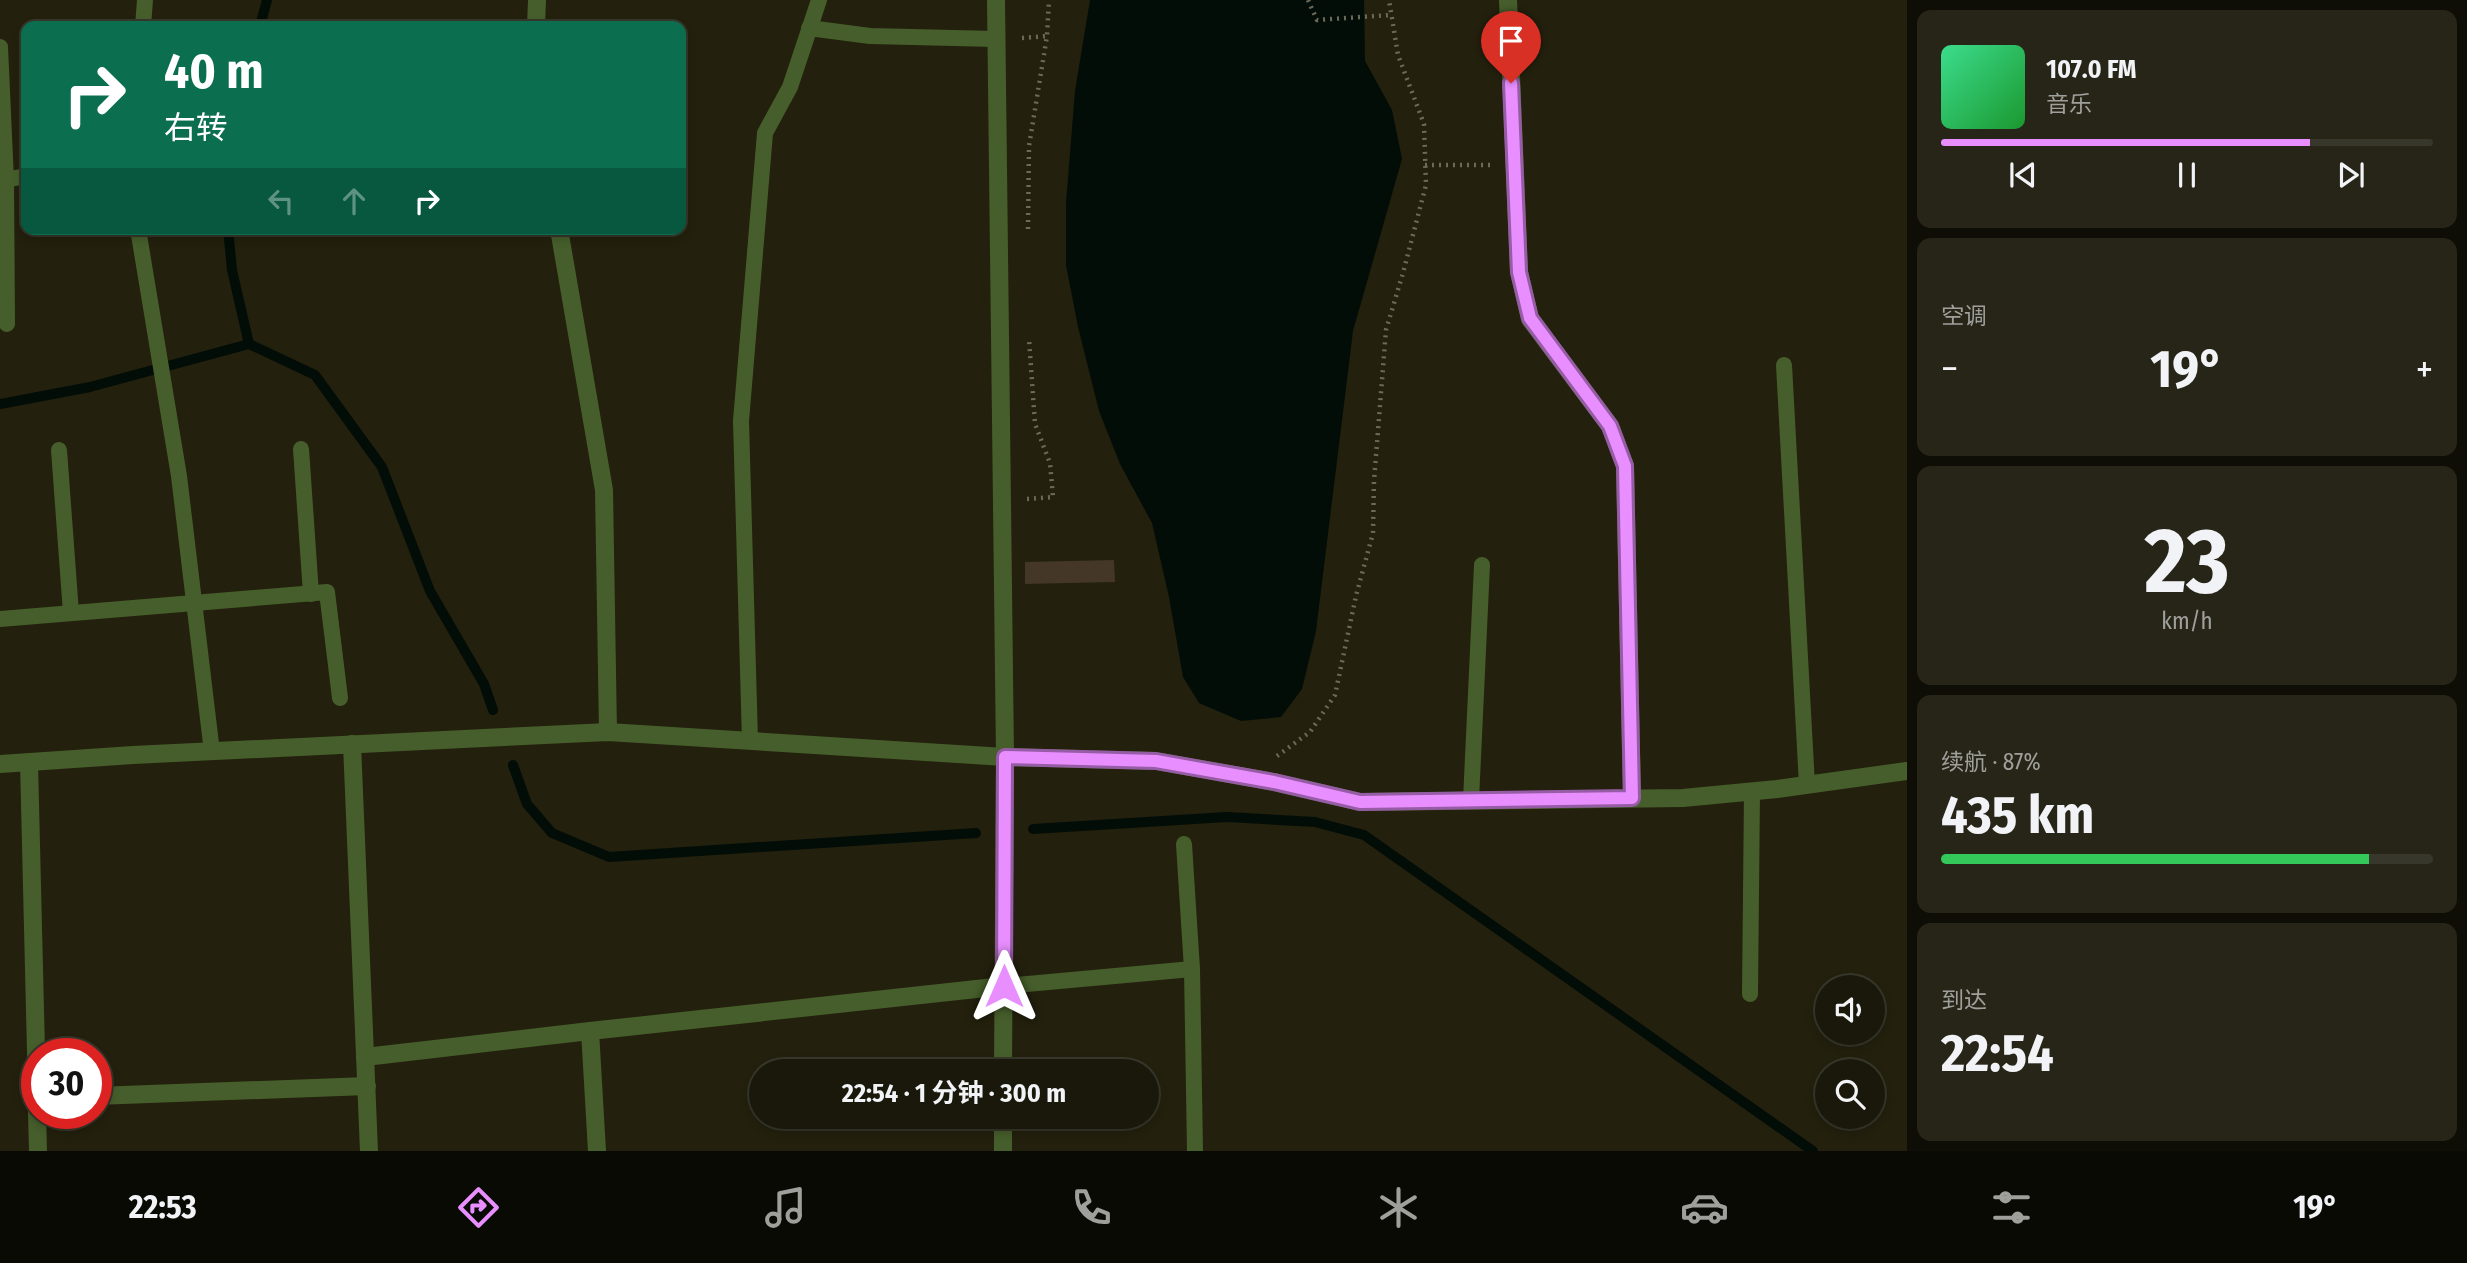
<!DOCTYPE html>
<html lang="zh">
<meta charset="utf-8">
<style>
body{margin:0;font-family:"Fira Sans Condensed","Noto Sans SC",sans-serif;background:#272518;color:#f1f3f6;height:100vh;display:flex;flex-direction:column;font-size:26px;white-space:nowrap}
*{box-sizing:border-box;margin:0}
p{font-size:23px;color:#9fa09c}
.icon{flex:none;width:38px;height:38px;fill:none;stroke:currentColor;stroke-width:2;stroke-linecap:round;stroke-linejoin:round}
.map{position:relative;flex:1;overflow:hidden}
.drawer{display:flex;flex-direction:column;gap:10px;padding:10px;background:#0e0d06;width:560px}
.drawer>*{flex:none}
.top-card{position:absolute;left:21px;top:21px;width:665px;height:214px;border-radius:14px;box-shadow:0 4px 10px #0003,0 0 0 2px #38372b;background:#0b6e4f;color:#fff;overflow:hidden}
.buttons{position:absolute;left:1815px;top:975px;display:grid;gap:14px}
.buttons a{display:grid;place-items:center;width:70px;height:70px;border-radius:50%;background:#1a180a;box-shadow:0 4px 10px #0003,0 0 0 2px #38372b;font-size:35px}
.speed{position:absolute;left:21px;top:1038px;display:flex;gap:14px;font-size:35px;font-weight:700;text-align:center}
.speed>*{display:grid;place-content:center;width:91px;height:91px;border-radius:50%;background:#1a180a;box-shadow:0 4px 10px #0003,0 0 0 2px #38372b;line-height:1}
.speed .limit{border:10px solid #d22;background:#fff;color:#111}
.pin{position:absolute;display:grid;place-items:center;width:60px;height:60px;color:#fff;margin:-72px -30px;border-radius:50% 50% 50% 0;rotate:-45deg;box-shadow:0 0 7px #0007}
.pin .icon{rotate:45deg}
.me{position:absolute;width:77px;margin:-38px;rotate:0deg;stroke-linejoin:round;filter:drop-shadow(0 0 5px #0008)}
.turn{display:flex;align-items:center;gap:24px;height:147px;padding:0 28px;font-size:32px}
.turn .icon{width:91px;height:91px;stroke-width:2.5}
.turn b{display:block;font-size:49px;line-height:60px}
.lanes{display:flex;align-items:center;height:66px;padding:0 28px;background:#0003;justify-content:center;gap:35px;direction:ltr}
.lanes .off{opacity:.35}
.big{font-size:52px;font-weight:700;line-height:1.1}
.drawer .card{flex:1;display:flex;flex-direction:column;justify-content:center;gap:10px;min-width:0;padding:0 24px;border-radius:14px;background:#272518}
.drawer .dial{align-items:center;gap:0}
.dial b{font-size:91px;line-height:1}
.song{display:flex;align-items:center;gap:21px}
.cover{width:84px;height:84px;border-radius:10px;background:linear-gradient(135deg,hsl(150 70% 55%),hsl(130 70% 35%))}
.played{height:7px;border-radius:4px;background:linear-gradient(90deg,#e88eff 75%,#38372b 75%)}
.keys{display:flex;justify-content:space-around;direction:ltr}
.heat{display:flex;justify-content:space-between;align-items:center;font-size:38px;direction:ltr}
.charge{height:10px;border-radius:5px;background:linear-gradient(90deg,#34c759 87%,#38372b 0)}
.trip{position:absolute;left:749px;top:1059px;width:410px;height:70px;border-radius:35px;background:#1a180a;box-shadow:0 4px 10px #0003,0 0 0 2px #38372b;font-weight:700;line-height:70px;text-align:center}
.dock{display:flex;height:112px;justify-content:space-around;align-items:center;background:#0a0a04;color:#9fa09c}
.dock .icon{width:49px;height:49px}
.dock .active{color:#e88eff}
.dock b{font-size:32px;color:#f1f3f6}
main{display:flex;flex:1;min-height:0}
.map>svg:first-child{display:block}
.water{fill:#030d07}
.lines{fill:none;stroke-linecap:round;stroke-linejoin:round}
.stream{stroke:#030d07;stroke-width:10}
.building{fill:#443727}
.path{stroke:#6c6a5a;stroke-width:4.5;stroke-dasharray:2 5;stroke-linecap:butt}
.service{stroke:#465e2b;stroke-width:16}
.minor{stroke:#465e2b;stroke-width:18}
.route-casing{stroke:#975ca6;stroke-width:18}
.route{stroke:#e88eff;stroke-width:12}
</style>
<main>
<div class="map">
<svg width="1907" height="1151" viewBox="0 0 1907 1151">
<rect width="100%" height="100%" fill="#23200d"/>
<path class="water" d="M 1090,0 L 1364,0 L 1365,61 L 1392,110 L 1402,159 L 1353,331 L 1316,631 L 1302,689 L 1281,717 L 1241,721 L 1199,703 L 1183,677 L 1169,597 L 1152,523 L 1120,464 L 1099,411 L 1078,327 L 1066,265 L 1066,203 L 1075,91 Z"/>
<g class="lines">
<g class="stream">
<path d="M 260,26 L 267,0"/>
<path d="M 228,229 L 232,270 L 249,344"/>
<path d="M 0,404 L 90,387 L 249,344 L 315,375 L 382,467 L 430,591 L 484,684 L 493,710"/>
<path d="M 513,765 L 527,804 L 552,833 L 609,857 L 976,833"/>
<path d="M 1033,829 L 1227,817 L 1315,822 L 1364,835 L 1813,1151"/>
</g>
</g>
<path class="building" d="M 1114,560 L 1115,582 L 1025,584 L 1025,562 Z"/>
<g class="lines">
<g class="path">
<path d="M 1308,0 L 1317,20 L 1390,15"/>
<path d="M 1022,38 L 1047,36"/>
<path d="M 1425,165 L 1491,165"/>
<path d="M 1028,229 L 1029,146 L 1047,36 L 1049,0"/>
<path d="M 1027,499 L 1053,497 L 1050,463 L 1035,424 L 1029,339"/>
<path d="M 1277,756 L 1310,732 L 1335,695 L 1356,596 L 1373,533 L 1374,481 L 1386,330 L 1403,273 L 1426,185 L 1424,124 L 1398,55 L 1389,0"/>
</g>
<g class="service">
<path d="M 143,26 L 145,0"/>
<path d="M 809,28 L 870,36 L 996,39"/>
<path d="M 0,47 L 6,180 L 7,324"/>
<path d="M 0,181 L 26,176"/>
<path d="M 138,229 L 179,476 L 212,752"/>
<path d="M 1784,365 L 1807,785"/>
<path d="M 301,449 L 311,594"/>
<path d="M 59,450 L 71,613"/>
<path d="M 0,619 L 327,592 L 340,698"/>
<path d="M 750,741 L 741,421 L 765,133 L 790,87 L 819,0"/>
<path d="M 1471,800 L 1482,565"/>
<path d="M 1184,844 L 1192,969 L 1195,1151"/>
<path d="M 1004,986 L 1192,969"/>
<path d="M 1750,994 L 1752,791"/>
</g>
<g class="minor">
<path d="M 996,0 L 1005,757 L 1003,1071"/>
<path d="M 1508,0 L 1519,272 L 1530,319 L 1610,426 L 1625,466 L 1632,798"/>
<path d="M 536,26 L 537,0"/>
<path d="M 559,229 L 604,490 L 608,732"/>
<path d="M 352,744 L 369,1151"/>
<path d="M 29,762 L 37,1093"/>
<path d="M 0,764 L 133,755 L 608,732 L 1005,757 L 1156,761 L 1274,782 L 1360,802 L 1683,798 L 1777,789 L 1907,771"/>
<path d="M 365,1057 L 590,1031"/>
<path d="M 96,1096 L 367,1086"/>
<path d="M 37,1113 L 38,1151"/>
<path d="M 597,1151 L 590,1031 L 1004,986"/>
<path d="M 1003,1151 L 1003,1116"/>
</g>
</g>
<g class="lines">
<g class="route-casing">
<path id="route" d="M 1004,986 L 1005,757 L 1156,761 L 1274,782 L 1360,802 L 1632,798 L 1625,466 L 1610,426 L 1530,318 L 1519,272 L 1511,83"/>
</g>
<use href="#route" class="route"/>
</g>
</svg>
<div class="buttons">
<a><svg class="icon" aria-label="sound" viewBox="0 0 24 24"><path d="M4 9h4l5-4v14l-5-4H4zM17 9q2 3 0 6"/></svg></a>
<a><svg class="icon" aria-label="search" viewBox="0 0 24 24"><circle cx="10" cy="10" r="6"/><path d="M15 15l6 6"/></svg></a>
</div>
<div class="speed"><div class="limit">30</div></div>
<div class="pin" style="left:1511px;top:83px;background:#d93025"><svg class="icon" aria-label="arrive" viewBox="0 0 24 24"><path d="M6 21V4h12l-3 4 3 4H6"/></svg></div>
<svg class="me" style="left:1004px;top:986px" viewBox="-20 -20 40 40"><path d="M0-17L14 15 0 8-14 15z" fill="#e88eff" stroke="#fff" stroke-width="4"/></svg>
<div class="trip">22:54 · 1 分钟 · 300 m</div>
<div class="top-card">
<div class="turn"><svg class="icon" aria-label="right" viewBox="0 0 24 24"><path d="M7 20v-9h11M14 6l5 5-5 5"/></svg><div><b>40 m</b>右转</div></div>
<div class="lanes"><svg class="icon off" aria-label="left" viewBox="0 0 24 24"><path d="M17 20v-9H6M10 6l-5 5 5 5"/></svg><svg class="icon off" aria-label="ahead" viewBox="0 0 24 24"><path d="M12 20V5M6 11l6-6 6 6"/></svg><svg class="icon" aria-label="right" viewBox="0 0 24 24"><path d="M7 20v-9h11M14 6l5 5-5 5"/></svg></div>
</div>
</div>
<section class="drawer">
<div class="card">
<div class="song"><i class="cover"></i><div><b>107.0 FM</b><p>音乐</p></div></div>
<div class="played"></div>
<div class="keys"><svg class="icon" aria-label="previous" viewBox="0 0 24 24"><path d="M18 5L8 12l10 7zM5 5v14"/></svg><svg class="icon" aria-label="pause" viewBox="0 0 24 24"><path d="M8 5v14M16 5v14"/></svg><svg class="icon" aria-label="next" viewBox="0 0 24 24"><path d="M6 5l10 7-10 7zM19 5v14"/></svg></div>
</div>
<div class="card"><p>空调</p>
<div class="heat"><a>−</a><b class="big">19°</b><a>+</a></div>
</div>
<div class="card dial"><b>23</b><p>km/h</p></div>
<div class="card"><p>续航 · 87%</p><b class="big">435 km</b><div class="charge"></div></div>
<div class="card"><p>到达</p><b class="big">22:54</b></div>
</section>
</main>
<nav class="dock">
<b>22:53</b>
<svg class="icon active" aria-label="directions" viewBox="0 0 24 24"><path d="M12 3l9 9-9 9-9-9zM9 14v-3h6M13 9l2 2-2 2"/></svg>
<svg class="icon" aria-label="music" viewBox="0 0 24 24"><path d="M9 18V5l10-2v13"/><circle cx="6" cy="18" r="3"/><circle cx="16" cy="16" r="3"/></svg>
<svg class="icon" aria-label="phone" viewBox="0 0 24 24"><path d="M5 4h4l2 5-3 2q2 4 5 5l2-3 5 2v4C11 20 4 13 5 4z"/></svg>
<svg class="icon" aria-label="climate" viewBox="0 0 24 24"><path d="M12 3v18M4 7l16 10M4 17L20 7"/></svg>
<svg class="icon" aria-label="car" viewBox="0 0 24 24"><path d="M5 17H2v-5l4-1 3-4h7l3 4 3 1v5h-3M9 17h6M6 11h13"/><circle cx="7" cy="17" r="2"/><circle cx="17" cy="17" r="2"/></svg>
<svg class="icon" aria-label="filters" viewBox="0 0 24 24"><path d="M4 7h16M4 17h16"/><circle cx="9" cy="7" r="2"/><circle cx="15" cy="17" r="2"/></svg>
<b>19°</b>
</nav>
